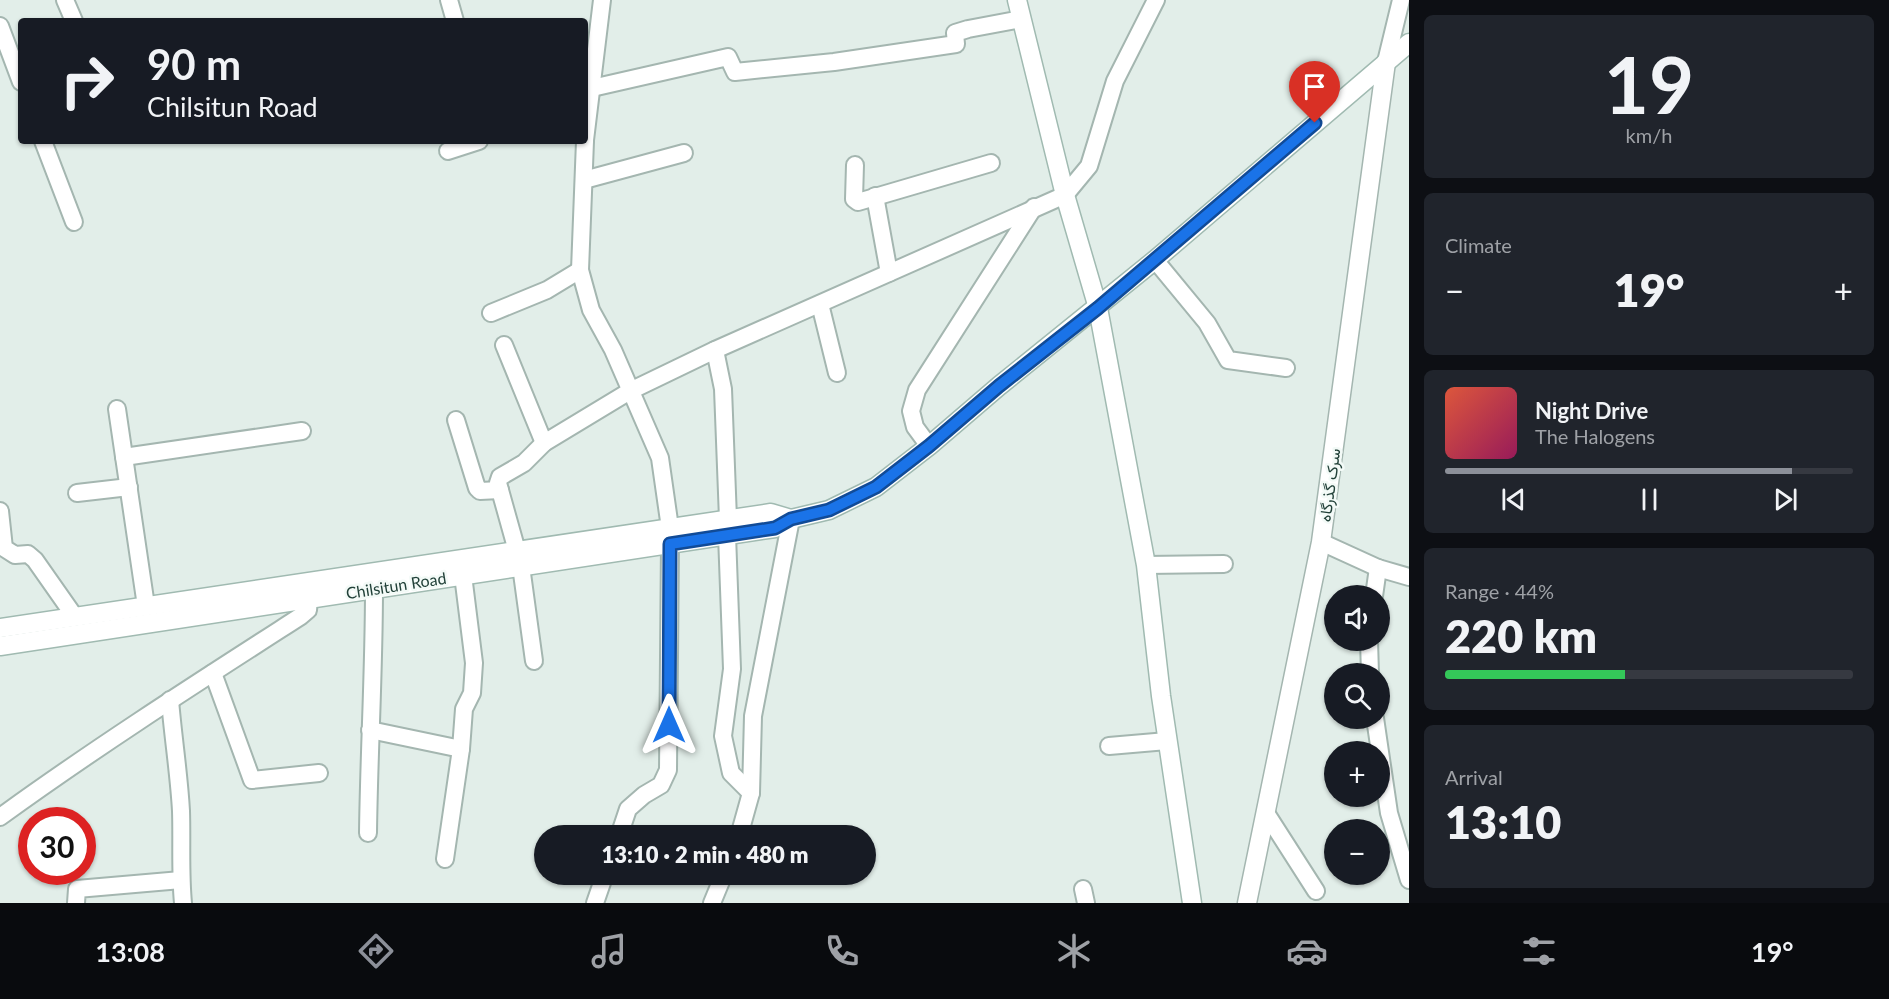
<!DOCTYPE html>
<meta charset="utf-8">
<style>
body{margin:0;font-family:Lato,Vazirmatn,sans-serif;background:#20242c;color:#f1f3f6;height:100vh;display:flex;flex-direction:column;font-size:22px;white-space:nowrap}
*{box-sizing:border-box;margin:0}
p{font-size:20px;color:#9ea1a6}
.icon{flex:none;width:33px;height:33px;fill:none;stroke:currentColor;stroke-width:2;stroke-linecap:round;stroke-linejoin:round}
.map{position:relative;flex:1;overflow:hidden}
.drawer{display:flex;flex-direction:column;gap:15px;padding:15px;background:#0d0f14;width:480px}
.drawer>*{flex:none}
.guide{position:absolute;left:18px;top:18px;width:570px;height:126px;border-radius:6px;box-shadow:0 2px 4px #0004;background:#171b24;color:#f1f3f6;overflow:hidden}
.tools{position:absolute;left:1324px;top:585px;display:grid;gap:12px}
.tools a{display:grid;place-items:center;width:66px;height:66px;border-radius:50%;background:#171b24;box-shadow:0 2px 4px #0004;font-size:30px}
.speed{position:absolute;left:18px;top:807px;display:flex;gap:12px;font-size:30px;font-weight:700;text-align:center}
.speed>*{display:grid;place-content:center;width:78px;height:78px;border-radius:50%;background:#171b24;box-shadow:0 2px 4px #0004;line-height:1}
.speed .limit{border:9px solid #d22;background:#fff;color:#111}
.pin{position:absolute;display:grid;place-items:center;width:51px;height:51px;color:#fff;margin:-62px -26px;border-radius:50% 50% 50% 0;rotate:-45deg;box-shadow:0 0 6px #0007}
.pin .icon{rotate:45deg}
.me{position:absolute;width:66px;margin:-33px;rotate:0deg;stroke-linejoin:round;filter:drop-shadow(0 0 4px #0008)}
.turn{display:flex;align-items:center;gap:21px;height:126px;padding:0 30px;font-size:27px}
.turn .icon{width:78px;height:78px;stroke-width:2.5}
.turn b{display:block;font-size:42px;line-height:51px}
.big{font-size:45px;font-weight:800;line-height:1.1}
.drawer .widget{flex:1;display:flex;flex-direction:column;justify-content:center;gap:9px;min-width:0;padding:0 21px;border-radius:9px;background:#20242c}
.drawer .dial{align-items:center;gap:0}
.dial b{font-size:78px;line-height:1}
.song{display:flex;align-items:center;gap:18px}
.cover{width:72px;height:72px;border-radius:9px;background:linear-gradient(135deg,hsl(10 70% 55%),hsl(330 70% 35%))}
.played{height:6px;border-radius:3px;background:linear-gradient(90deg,#8c9099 85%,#363941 85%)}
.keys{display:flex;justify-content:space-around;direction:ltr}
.heat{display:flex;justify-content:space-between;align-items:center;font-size:33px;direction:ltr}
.charge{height:9px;border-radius:4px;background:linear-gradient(90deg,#34c759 44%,#363941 0)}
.trip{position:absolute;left:534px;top:825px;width:342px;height:60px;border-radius:30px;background:#171b24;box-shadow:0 2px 4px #0004;font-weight:800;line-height:60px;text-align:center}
.tabs{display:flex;height:96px;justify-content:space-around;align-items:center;background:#090b0e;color:#9ea1a6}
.tabs .icon{width:42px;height:42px}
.tabs .current{color:#8c9099}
.tabs b{font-size:27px;color:#f1f3f6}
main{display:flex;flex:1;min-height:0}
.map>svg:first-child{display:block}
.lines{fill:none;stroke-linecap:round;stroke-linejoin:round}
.minor-casing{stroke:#a4b6b0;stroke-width:20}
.tertiary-casing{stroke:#a4b6b0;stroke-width:21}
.secondary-casing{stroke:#a0bab1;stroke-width:21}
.minor{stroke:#fff;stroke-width:16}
.tertiary{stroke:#fff;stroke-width:18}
.secondary{stroke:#fff;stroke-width:18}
.route-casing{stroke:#114b97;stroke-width:15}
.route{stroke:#1a73e8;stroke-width:10}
.labels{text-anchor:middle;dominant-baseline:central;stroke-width:5;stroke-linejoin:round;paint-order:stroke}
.street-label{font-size:16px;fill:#214038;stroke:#f3faf7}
</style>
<main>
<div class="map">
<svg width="1409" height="903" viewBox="0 0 1409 903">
<rect width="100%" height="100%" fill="#e2eee9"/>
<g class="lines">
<g class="minor-casing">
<g id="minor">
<path d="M 65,0 L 74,21"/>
<path d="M 449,0 L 455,21"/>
<path d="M 0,26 L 21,82"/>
<path d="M 1386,62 L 1401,0"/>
<path d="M 592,88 L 728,57 L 735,72 L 834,62 L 956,44 L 955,33 L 968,29 L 1021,19"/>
<path d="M 585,140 L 602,0"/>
<path d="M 43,141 L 74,222"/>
<path d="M 585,141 L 580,270 L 591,310 L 613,350 L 660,458 L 670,528"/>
<path d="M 448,151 L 479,141"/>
<path d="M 855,165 L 854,199 L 858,202 L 991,163"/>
<path d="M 584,180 L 684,153"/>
<path d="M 875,196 L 889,273"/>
<path d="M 1155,260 L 1207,323 L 1228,360 L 1286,368"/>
<path d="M 820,304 L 837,373"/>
<path d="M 491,313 L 547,290 L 580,270"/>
<path d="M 504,345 L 544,443"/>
<path d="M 715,350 L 723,389 L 728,519"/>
<path d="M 117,409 L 146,606"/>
<path d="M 456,420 L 477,488 L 480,491 L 500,490"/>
<path d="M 929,446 L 915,427 L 911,411 L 917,390 L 1034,207"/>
<path d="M 124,457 L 302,431"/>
<path d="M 77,493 L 129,487"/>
<path d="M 0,511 L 4,548 L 15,555 L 28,554 L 35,560 L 75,617"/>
<path d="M 727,535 L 732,669 L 723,736 L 731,773 L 751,793"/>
<path d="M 1321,542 L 1378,568 L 1409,577"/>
<path d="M 517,551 L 498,483 L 500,477 L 524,463 L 544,443 L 630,391 L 715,350 L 1065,195 L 1089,166 L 1115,81 L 1156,0"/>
<path d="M 1146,565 L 1224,564"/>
<path d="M 521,566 L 534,661"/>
<path d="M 1374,596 L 1378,568"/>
<path d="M 1369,640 L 1370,674"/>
<path d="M 213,673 L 252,780 L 319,773"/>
<path d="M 170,700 C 173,737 179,774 181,811 C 182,841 180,872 183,903"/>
<path d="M 1375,718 L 1389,813 L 1409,880"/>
<path d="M 370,730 L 461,749"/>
<path d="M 1109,746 L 1167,741"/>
<path d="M 1266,813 L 1316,891"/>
<path d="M 0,817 C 98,746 200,681 301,616 L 308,610 L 309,599"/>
<path d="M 368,833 C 369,752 374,671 374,589"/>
<path d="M 619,836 L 628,809 L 644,795 L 661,785 L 668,770 L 670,544"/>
<path d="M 739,836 L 751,793 L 753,716 L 791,519"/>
<path d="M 445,859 L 461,749 L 464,709 L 472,693 L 474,663 L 463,575"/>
<path d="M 1083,889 L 1086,903"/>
<path d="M 76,903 L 77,889 L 181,880"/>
<path d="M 595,903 L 605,874"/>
<path d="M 712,903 L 724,874"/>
</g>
</g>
<g class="tertiary-casing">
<path id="tertiary" d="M 1247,903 L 1321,542 L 1386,62"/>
</g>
<g class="secondary-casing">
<g id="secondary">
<path d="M 1017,0 L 1065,195 L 1098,308 L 1146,565 L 1161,696 L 1192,903"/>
<path d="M 0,628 L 771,513 L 791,519"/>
<path d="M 0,646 L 775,528 L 791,519 L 829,510 L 876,487 L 929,446 L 999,386 L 1155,260 L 1409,43"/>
</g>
</g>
<use href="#minor" class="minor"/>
<use href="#tertiary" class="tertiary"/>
<use href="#secondary" class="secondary"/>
</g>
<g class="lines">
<g class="route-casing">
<path id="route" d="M 669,725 L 670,544 L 775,528 L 791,519 L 829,510 L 876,487 L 929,446 L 999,386 L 1098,308 L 1315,123"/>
</g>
<use href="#route" class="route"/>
</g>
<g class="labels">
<g class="street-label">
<text transform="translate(1329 485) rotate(-82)">سرک گذرگاه</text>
<text transform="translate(396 585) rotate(-9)">Chilsitun Road</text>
</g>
</g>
</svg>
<div class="tools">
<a><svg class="icon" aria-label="sound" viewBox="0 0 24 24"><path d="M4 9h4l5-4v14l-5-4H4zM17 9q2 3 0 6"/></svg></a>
<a><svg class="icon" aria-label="search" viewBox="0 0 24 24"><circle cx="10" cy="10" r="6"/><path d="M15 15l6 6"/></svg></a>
<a>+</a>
<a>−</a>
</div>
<div class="speed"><div class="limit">30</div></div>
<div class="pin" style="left:1315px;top:123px;background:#d93025"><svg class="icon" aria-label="arrive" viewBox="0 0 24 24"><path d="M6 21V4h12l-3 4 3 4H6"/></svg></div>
<svg class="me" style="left:669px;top:725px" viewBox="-20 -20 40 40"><path d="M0-17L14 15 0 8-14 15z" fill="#1a73e8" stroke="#fff" stroke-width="4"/></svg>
<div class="trip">13:10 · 2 min · 480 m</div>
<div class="guide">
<div class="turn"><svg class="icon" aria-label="right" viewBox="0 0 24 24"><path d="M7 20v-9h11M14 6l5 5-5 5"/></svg><div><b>90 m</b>Chilsitun Road</div></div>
</div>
</div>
<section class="drawer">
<div class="widget dial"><b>19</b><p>km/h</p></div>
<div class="widget"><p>Climate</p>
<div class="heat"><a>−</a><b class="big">19°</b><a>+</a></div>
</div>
<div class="widget">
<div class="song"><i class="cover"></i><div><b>Night Drive</b><p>The Halogens</p></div></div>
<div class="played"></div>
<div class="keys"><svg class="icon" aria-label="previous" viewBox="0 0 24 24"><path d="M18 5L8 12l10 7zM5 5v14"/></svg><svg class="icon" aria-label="pause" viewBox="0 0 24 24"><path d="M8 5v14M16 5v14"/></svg><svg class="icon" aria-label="next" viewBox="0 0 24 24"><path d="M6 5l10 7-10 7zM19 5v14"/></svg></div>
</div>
<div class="widget"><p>Range · 44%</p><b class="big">220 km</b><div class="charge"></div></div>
<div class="widget"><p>Arrival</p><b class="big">13:10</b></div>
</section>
</main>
<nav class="tabs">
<b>13:08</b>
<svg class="icon current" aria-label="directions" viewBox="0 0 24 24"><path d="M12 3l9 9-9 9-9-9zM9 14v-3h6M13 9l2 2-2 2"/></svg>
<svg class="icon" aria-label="music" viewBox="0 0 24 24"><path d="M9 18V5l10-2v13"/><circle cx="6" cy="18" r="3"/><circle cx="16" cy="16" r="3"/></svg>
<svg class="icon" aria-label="phone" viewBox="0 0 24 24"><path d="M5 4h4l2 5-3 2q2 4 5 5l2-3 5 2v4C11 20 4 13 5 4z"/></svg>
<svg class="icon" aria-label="climate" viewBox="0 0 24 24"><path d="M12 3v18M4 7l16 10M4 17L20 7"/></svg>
<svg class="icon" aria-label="car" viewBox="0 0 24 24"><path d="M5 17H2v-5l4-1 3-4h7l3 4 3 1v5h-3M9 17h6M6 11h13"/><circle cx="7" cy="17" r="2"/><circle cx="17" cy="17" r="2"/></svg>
<svg class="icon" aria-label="filters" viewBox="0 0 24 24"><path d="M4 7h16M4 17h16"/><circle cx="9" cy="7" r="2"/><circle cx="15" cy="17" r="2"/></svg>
<b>19°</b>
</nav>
